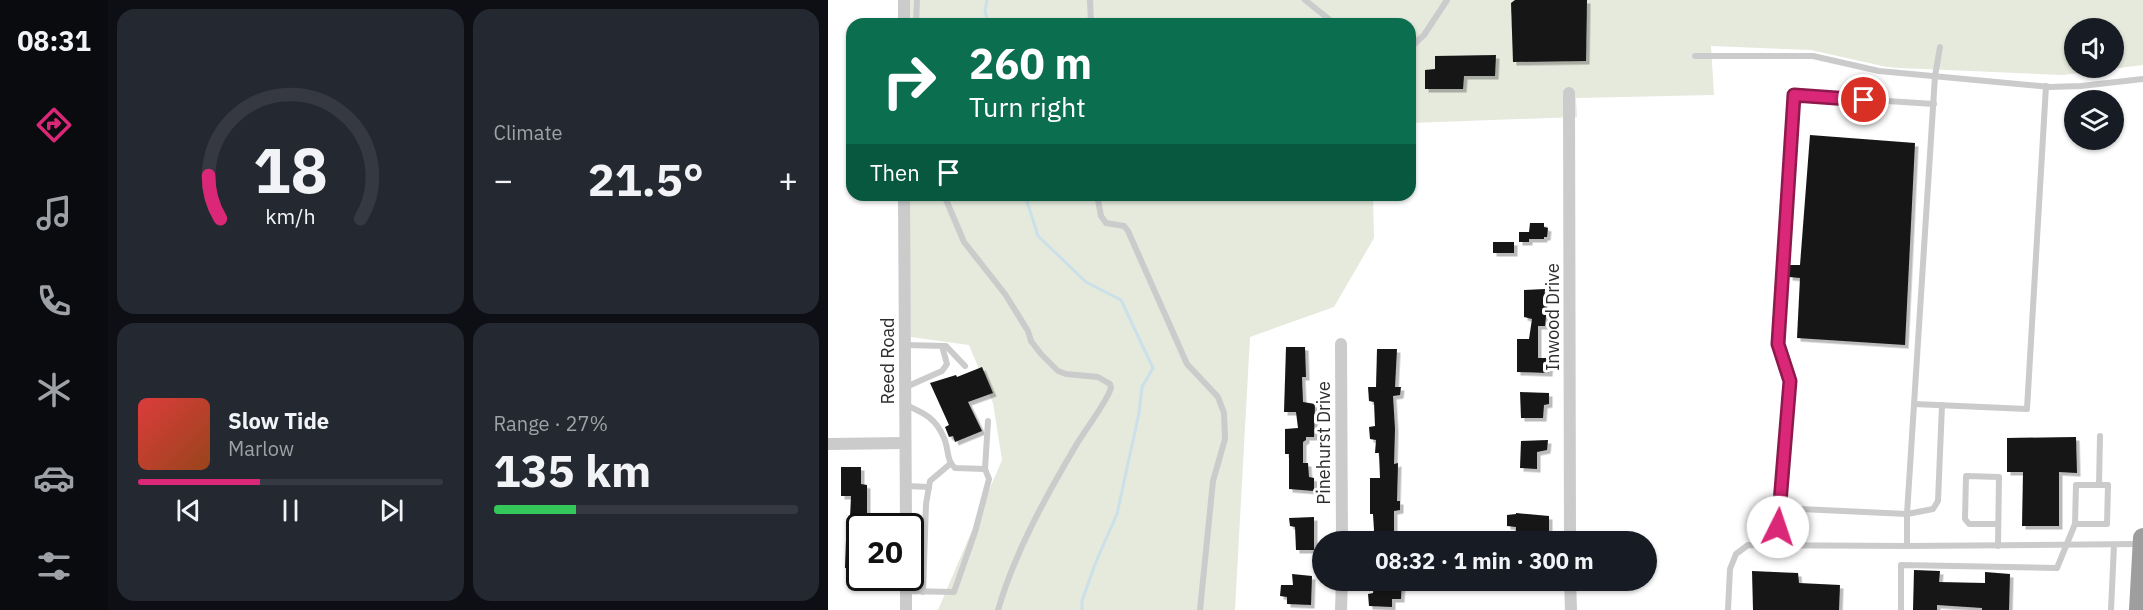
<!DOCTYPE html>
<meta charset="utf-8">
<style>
body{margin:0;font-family:"IBM Plex Sans",sans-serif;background:#242831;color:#f1f3f6;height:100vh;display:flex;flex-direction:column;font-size:22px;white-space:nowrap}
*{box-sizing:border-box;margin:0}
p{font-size:20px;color:#9ea1a6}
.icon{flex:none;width:33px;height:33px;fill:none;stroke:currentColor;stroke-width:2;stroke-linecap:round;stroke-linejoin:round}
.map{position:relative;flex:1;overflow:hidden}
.panel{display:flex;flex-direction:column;gap:9px;padding:9px;background:#0d0f14;width:720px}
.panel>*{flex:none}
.guide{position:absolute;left:18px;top:18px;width:570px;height:183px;border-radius:18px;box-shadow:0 2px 4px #0004;background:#0b6e4f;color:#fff;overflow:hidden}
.buttons{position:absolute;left:1236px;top:18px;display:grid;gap:12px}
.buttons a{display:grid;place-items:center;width:60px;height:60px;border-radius:50%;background:#171b24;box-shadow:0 2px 4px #0004;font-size:30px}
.speed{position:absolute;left:18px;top:513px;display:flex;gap:12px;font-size:30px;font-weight:700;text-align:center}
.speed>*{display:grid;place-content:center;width:78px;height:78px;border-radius:50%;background:#171b24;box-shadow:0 2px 4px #0004;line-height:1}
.speed .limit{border:3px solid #111;border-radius:9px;background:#fff;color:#111}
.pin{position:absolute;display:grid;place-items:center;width:51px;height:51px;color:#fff;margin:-26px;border:3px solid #fff;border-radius:50%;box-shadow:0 2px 6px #0007}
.me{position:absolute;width:66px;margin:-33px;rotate:4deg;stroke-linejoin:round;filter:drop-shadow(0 0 4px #0008)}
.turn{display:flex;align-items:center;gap:21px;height:126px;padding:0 24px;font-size:27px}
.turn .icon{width:78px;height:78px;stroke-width:2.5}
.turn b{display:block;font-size:42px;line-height:51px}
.then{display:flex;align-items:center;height:57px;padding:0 24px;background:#0003;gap:12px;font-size:22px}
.big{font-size:45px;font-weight:700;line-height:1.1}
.panel .widget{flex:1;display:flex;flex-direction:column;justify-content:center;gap:9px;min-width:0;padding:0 21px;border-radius:18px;background:#242831}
.panel .dial{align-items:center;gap:0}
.dial svg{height:156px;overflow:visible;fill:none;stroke:#363941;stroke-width:7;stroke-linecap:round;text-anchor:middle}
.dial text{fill:#f1f3f6;stroke:none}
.song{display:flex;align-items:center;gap:18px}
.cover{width:72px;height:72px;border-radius:9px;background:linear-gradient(135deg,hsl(0 70% 55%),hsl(20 70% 35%))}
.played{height:6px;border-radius:3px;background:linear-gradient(90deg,#db2777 40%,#363941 40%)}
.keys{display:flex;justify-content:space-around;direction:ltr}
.heat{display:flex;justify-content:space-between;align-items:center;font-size:33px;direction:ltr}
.charge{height:9px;border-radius:4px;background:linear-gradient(90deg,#34c759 27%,#363941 0)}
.panel .tiles{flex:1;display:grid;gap:9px;grid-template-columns:repeat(2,1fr)}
.trip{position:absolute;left:484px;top:531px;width:345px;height:60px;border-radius:30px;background:#171b24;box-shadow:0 2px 4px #0004;font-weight:700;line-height:60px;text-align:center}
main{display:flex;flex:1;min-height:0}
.tab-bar{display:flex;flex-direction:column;width:108px;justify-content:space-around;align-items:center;background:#090b0e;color:#9ea1a6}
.tab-bar .icon{width:42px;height:42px}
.tab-bar .current{color:#db2777}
.tab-bar b{font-size:27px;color:#f1f3f6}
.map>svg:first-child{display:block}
.green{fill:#e5eadd;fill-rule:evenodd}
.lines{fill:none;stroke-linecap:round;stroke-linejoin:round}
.stream{stroke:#cbe0e8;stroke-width:3}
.building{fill:#151515;filter:url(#shadow)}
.service{stroke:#cbcbcb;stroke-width:6}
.minor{stroke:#cbcbcb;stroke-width:12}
.trunk{stroke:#9e9e9e;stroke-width:20}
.route-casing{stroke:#8e194d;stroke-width:15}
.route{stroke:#db2777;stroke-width:10}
.labels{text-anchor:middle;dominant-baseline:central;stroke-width:6;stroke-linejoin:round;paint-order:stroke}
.street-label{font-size:18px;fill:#2e2e2e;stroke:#fff}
</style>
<main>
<nav class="tab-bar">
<b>08:31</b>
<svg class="icon current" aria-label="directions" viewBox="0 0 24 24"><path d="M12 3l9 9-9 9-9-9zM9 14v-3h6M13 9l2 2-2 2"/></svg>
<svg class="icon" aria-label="music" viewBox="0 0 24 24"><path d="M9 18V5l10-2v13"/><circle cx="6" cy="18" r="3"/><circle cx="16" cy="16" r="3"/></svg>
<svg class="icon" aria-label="phone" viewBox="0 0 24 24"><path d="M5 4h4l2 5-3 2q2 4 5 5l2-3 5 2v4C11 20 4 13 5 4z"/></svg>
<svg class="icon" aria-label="climate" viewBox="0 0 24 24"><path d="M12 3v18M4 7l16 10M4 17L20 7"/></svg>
<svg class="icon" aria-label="car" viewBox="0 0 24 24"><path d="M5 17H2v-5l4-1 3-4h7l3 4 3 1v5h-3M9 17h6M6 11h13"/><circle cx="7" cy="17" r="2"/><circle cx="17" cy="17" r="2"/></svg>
<svg class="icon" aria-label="filters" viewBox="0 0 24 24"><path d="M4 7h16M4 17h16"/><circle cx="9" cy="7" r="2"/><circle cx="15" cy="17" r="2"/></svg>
</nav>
<section class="panel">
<div class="tiles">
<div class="widget dial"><svg viewBox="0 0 100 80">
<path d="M14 69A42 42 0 1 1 86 69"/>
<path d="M14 69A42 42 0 0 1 8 47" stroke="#db2777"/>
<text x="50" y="56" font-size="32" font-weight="700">18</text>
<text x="50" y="72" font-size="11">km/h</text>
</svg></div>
<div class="widget"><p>Climate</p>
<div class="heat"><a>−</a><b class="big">21.5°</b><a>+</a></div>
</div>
<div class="widget">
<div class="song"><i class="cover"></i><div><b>Slow Tide</b><p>Marlow</p></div></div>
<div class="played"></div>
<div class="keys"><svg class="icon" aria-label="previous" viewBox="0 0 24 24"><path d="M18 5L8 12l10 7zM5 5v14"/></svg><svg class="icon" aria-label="pause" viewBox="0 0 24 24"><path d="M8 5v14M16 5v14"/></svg><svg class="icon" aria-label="next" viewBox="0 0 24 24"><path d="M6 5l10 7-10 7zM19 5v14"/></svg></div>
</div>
<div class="widget"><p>Range · 27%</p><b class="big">135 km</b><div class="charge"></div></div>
</div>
</section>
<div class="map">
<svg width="1315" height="610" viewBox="0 0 1315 610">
<defs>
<filter id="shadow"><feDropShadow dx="3.5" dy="3.5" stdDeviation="0" flood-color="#0004"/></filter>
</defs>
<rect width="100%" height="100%" fill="#fff"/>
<g class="green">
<path d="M 77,0 L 1315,0 L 1315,65 L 1235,75 L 1072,68 L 1059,67 L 983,50 L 883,46 L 886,95 L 748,98 L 749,117 L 582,123 L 582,24 L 78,24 ZM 1246,28 L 1286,28 L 1286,68 L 1246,68 Z"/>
<path d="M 80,195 L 545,195 L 546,238 L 506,307 L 422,337 L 407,610 L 110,610 L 174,460 L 165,403 L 141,345 L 83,337 Z"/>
</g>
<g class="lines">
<g class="stream">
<path d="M 159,0 L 157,11 L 160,24"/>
<path d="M 197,195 L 210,236 L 258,282 L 293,300 L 325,368 L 314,387 L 311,413 L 289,514 L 267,564 L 254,601 L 254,610"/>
</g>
</g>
<g class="building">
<path d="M 687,0 L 759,0 L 758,61 L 685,62 L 683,3 Z"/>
<path d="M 668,55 L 667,76 L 636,76 L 635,89 L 597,89 L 597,70 L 607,69 L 607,56 Z"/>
<path d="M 982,135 L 1087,143 L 1077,345 L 969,338 L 972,278 L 961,277 L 962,265 L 972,265 Z"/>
<path d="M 702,223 L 716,223 L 716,227 L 720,228 L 719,237 L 716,237 L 716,239 L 701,239 L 701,242 L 691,242 L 691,232 L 701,232 Z"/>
<rect x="665" y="242" width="21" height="11"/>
<path d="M 717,289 L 716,306 L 719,307 L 717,326 L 710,326 L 710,358 L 722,358 L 721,373 L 689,372 L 689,339 L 701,339 L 704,319 L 696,317 L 696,290 Z"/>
<path d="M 458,347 L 477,347 L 478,377 L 474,377 L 475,402 L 487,404 L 486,437 L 478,437 L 478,440 L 475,442 L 475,463 L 480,463 L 481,477 L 486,478 L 486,491 L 461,489 L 461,454 L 457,454 L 457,429 L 470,428 L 468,412 L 456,412 Z"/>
<path d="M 549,349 L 569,349 L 567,387 L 573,387 L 572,395 L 565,396 L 567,429 L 566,464 L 570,463 L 569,501 L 572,501 L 572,510 L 566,511 L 566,542 L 543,542 L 546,530 L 545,514 L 542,514 L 542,478 L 552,478 L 551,453 L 547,453 L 548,440 L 542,439 L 541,427 L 547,426 L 546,402 L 541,401 L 540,387 L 548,387 Z"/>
<path d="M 154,367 L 165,393 L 140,402 L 154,431 L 127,442 L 125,436 L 121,437 L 117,427 L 121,425 L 102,383 L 128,375 L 129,377 Z"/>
<path d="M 692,392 L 721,393 L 721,404 L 716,405 L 715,418 L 693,418 Z"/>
<path d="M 1248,437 L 1249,473 L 1231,472 L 1231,526 L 1194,526 L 1195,472 L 1179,472 L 1179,438 Z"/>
<path d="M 720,440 L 719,450 L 709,452 L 709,469 L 692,468 L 693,441 Z"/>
<path d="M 13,467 L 33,467 L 33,484 L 39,485 L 39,526 L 32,526 L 32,568 L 17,568 L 18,540 L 21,540 L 23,496 L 13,496 Z"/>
<path d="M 688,513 L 721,516 L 721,531 L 701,531 L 701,542 L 687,542 L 688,527 L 679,526 L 679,515 L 688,514 Z"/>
<path d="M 486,517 L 486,550 L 468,550 L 467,527 L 462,526 L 461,518 Z"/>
<path d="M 1086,570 L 1112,571 L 1111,582 L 1157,583 L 1157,572 L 1182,574 L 1181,610 L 1154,610 L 1154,608 L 1109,605 L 1109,610 L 1085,610 Z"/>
<path d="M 924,571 L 970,573 L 971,583 L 1012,585 L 1011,610 L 925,610 Z"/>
<path d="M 464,574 L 484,576 L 483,605 L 459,604 L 459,597 L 452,596 L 453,585 L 465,585 Z"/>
<path d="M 546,580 L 574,580 L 573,599 L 564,599 L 564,607 L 541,606 L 540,594 L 545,593 Z"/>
</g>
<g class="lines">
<g class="service">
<path d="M 262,0 L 263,24"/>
<path d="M 477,0 L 507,24"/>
<path d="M 88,24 L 89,0"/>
<path d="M 582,48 L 596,35 L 619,0"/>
<path d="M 867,56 L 985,56 L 1051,71 L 1222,87 L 1253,86 L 1315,79"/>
<path d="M 1106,104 L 966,95 L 949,343 L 962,381 L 951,508 L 1079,514 L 1105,509 L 1110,501 L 1114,405"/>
<path d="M 116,195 L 136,242 L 177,294 L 200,331 L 203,341 L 213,354 L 230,371 L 238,374 L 270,377 L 282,384 L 283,388 C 279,402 256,431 247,447 C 217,498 187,552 170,610"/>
<path d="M 269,195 L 273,216 L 278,223 L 296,226 L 300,231 L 359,364 L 390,397 L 396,413 L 397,439 L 385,481 L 372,610"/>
<path d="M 77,345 L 118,346 L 137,366"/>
<path d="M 78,387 L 114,371 L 119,364 L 114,346"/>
<path d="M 1086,404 L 1199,409 L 1218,86"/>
<path d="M 78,405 C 96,413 108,418 116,438 C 121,449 118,460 127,468 L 157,469 L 161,479 L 147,532 L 126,592 L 78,591"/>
<path d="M 157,469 L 160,421"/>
<path d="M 78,486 L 101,487"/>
<path d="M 1247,524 L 1279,524 L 1280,485 L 1271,485"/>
<path d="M 949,546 L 951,508"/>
<path d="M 1079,546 L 1079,514 L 1107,76 L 1112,47"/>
<path d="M 1170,546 L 1171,477 L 1138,476 L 1137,519 L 1141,524 L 1170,524"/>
<path d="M 95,592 L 98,504 L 102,481 L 122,464"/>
<path d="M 900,610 L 902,569 L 908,554 L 920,545 L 1079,546 L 1311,544"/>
<path d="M 1073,610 L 1073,565 L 1229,568 L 1247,524 L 1248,485 L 1271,485 L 1272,436"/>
<path d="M 1283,610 L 1286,545"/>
</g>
<g class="minor">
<path d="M 76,0 L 76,24"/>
<path d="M 741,93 L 742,542"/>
<path d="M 76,195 L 78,526"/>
<path d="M 513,344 L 514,542"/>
<path d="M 0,444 L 77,443"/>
<path d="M 78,578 L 78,610"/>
<path d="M 742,580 L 743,610"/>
<path d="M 513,610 L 514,580"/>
</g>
<path class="trunk" d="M 1311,610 L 1315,538"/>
</g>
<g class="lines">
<g class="route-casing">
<path id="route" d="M 950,527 L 962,381 L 950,344 L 966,95 L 1036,100"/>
</g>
<use href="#route" class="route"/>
</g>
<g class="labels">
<g class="street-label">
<text transform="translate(724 317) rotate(-90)">Inwood Drive</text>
<text transform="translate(59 361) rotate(-90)">Reed Road</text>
<text transform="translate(495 443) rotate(-90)">Pinehurst Drive</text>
</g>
</g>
</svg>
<div class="buttons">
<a><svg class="icon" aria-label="sound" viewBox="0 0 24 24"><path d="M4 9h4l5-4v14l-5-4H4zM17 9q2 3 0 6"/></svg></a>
<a><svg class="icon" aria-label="layers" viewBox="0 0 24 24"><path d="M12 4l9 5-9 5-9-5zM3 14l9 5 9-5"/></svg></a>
</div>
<div class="speed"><div class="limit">20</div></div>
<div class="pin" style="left:1036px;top:100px;background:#d93025"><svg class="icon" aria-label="arrive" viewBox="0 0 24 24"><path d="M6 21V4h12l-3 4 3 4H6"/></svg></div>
<svg class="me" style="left:950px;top:527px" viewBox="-20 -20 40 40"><circle r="19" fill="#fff"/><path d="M0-13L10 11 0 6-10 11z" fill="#db2777"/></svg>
<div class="trip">08:32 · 1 min · 300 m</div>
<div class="guide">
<div class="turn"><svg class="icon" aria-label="right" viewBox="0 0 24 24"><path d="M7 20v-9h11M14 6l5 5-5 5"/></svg><div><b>260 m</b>Turn right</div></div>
<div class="then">Then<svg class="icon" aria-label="arrive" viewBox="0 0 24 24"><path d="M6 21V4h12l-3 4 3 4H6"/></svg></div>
</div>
</div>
</main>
